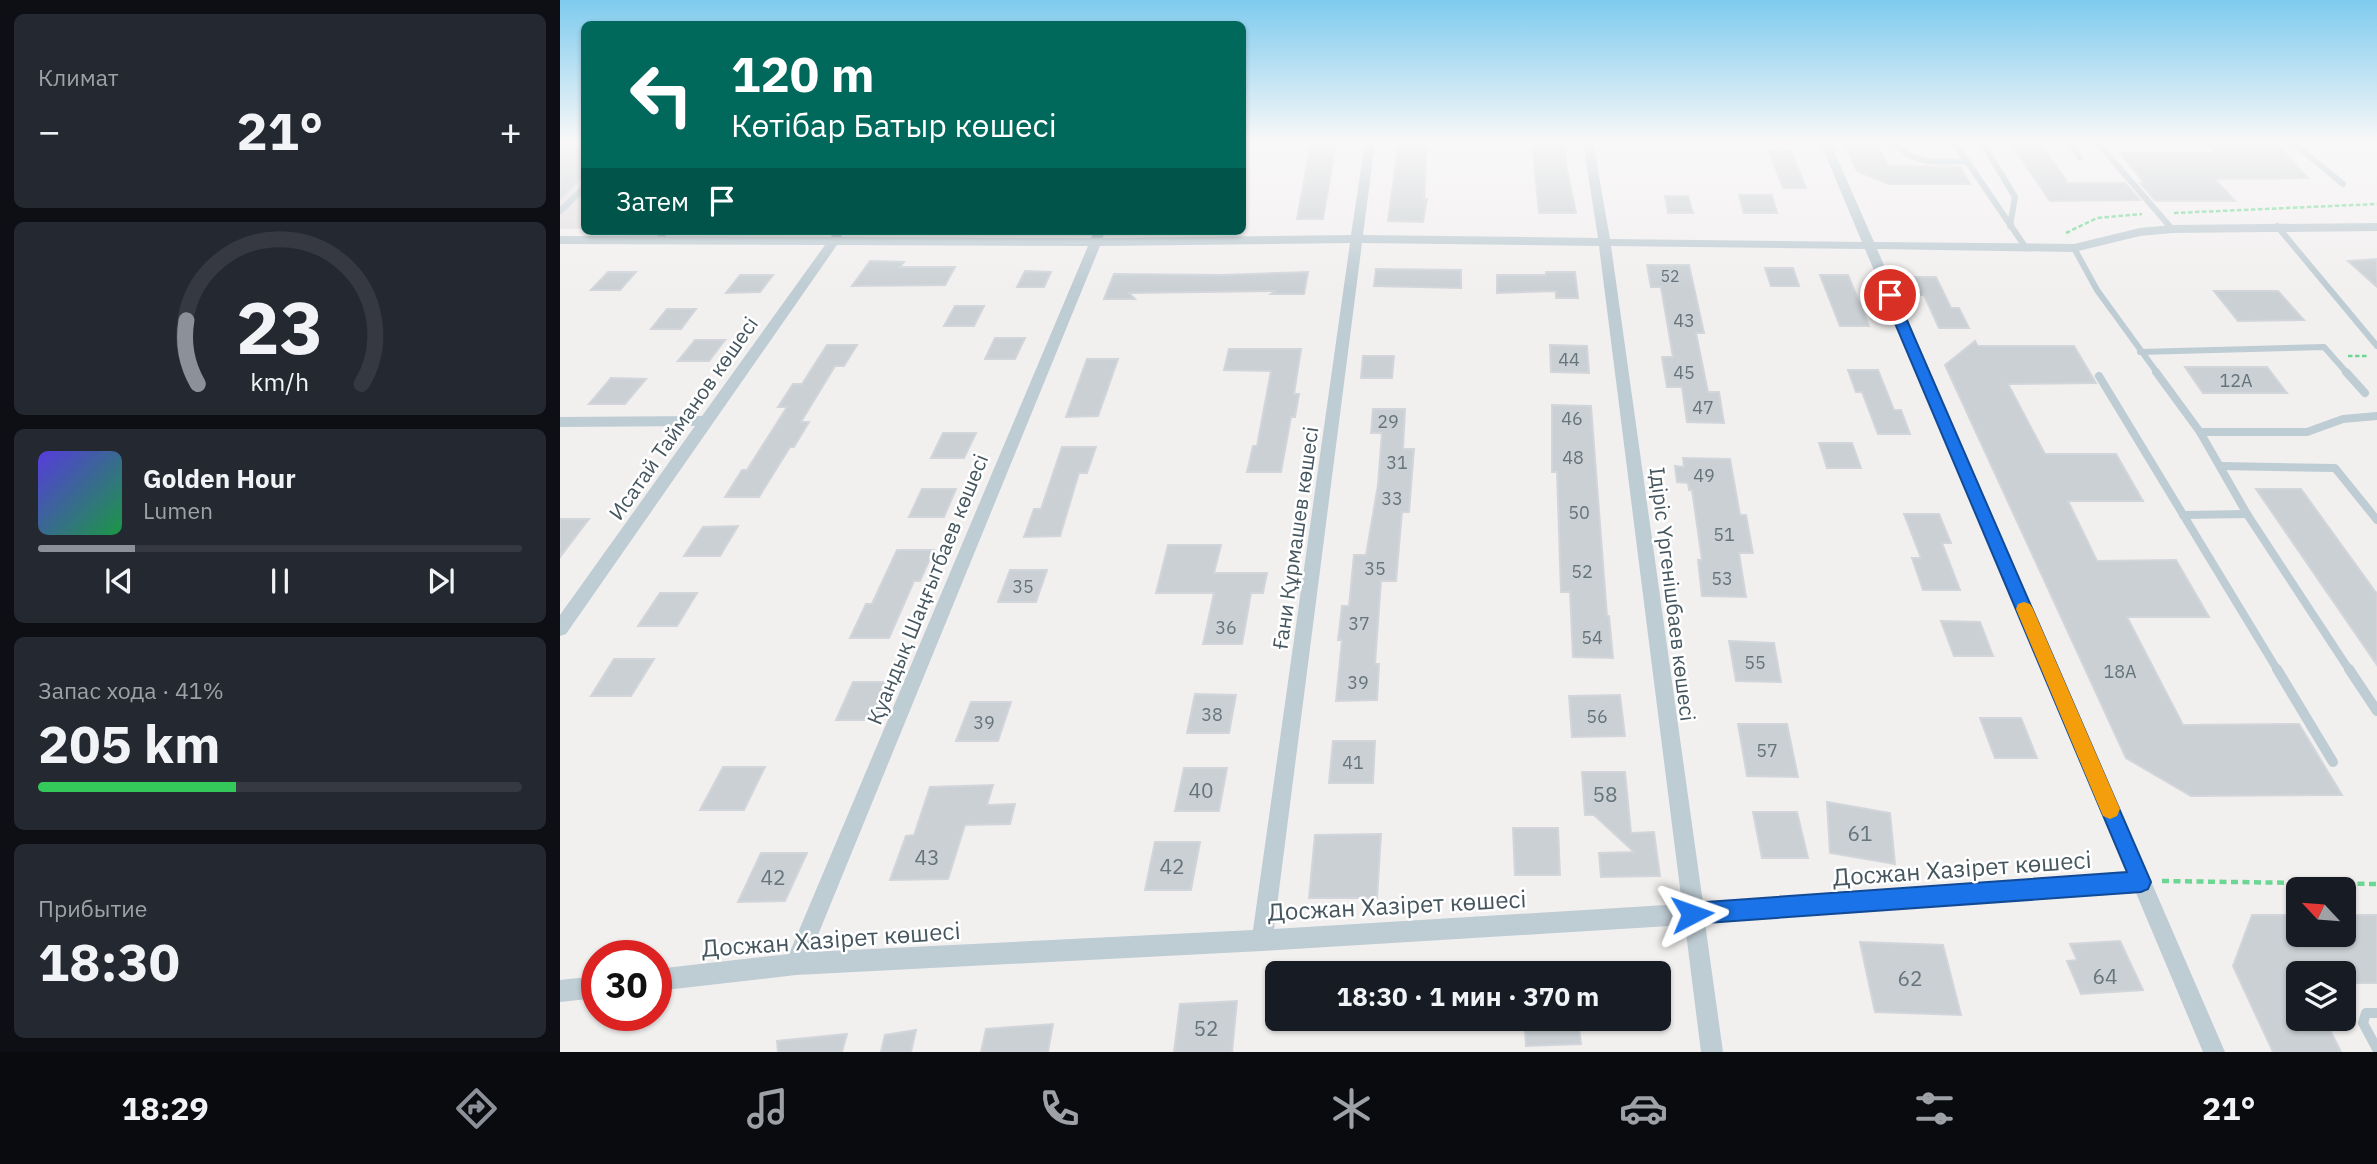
<!DOCTYPE html>
<html lang="ru">
<meta charset="utf-8">
<style>
body{margin:0;font-family:"IBM Plex Sans",sans-serif;background:#242831;color:#f1f3f6;height:100vh;display:flex;flex-direction:column;font-size:26px;white-space:nowrap}
*{box-sizing:border-box;margin:0}
p{font-size:23px;color:#9ea1a6}
.icon{flex:none;width:38px;height:38px;fill:none;stroke:currentColor;stroke-width:2;stroke-linecap:round;stroke-linejoin:round}
.map{position:relative;flex:1;overflow:hidden}
.panel{display:flex;flex-direction:column;gap:14px;padding:14px;background:#0d0f14;width:560px}
.panel>*{flex:none}
.guide{position:absolute;left:21px;top:21px;width:665px;height:214px;border-radius:10px;box-shadow:0 2px 5px #0004;background:#00695c;color:#fff;overflow:hidden}
.needle{width:46px;rotate:296deg}
.tools{position:absolute;left:1726px;top:877px;display:grid;gap:14px}
.tools a{display:grid;place-items:center;width:70px;height:70px;border-radius:10px;background:#171b24;box-shadow:0 2px 5px #0004;font-size:35px}
.speed{position:absolute;left:21px;top:940px;display:flex;gap:14px;font-size:35px;font-weight:700;text-align:center}
.speed>*{display:grid;place-content:center;width:91px;height:91px;border-radius:50%;background:#171b24;box-shadow:0 2px 5px #0004;line-height:1}
.speed .limit{border:10px solid #d22;background:#fff;color:#111}
.pin{position:absolute;display:grid;place-items:center;width:60px;height:60px;color:#fff;margin:-30px;border:4px solid #fff;border-radius:50%;box-shadow:0 2px 7px #0007}
.me{position:absolute;width:77px;margin:-38px;rotate:86deg;stroke-linejoin:round;filter:drop-shadow(0 0 5px #0008)}
.turn{display:flex;align-items:center;gap:24px;height:147px;padding:0 35px;font-size:32px}
.turn .icon{width:91px;height:91px;stroke-width:2.5}
.turn b{display:block;font-size:49px;line-height:60px}
.then{display:flex;align-items:center;height:66px;padding:0 35px;background:#0003;gap:14px;font-size:26px}
.big{font-size:52px;font-weight:800;line-height:1.1}
.panel .card{flex:1;display:flex;flex-direction:column;justify-content:center;gap:10px;min-width:0;padding:0 24px;border-radius:10px;background:#242831}
.panel .dial{align-items:center;gap:0}
.dial svg{height:182px;overflow:visible;fill:none;stroke:#363941;stroke-width:7;stroke-linecap:round;text-anchor:middle}
.dial text{fill:#f1f3f6;stroke:none}
.song{display:flex;align-items:center;gap:21px}
.cover{width:84px;height:84px;border-radius:10px;background:linear-gradient(135deg,hsl(250 70% 55%),hsl(140 70% 35%))}
.played{height:7px;border-radius:4px;background:linear-gradient(90deg,#8c9099 20%,#363941 20%)}
.keys{display:flex;justify-content:space-around;direction:ltr}
.heat{display:flex;justify-content:space-between;align-items:center;font-size:38px;direction:ltr}
.charge{height:10px;border-radius:5px;background:linear-gradient(90deg,#34c759 41%,#363941 0)}
.trip{position:absolute;left:705px;top:961px;width:406px;height:70px;border-radius:10px;background:#171b24;box-shadow:0 2px 5px #0004;font-weight:800;line-height:70px;text-align:center}
.tabs{display:flex;height:112px;justify-content:space-around;align-items:center;background:#090b0e;color:#9ea1a6}
.tabs .icon{width:49px;height:49px}
.tabs .active{color:#8c9099}
.tabs b{font-size:32px;color:#f1f3f6}
main{display:flex;flex:1;min-height:0}
.map>svg:first-child{display:block}
.education{fill:#e3dfe1}
.building{fill:#cad0d4;stroke:#d2d6db;stroke-width:2}
.lines{fill:none;stroke-linecap:round;stroke-linejoin:round}
.path-far1{stroke:#6cd793;stroke-width:2.5;stroke-dasharray:4.5 2.5;stroke-linecap:butt}
.path{stroke:#6cd793;stroke-width:4.5;stroke-dasharray:7 4.5;stroke-linecap:butt}
.service-far2{stroke:#beccd3;stroke-width:6}
.service-far1{stroke:#beccd3;stroke-width:8}
.service{stroke:#beccd3;stroke-width:10}
.minor{fill:#beccd3;fill-rule:evenodd}
.route{fill:#1a73e8;stroke:#114b97;stroke-width:2}
.slow{fill:#f59e0b}
.labels{text-anchor:middle;dominant-baseline:central;stroke-width:5;stroke-linejoin:round;paint-order:stroke}
.far-number-label{font-size:16px;fill:#66747c}
.number-label{font-size:18px;fill:#66747c}
.street-label{font-size:21px;fill:#45565f;stroke:#fff}
.near-number-label{font-size:21px;fill:#66747c}
.near-street-label{font-size:24px;fill:#45565f;stroke:#fff}
</style>
<main>
<section class="panel">
<div class="card"><p>Климат</p>
<div class="heat"><a>−</a><b class="big">21°</b><a>+</a></div>
</div>
<div class="card dial"><svg viewBox="0 0 100 80">
<path d="M14 69A42 42 0 1 1 86 69"/>
<path d="M14 69A42 42 0 0 1 9 41" stroke="#8c9099"/>
<text x="50" y="56" font-size="32" font-weight="700">23</text>
<text x="50" y="72" font-size="11">km/h</text>
</svg></div>
<div class="card">
<div class="song"><i class="cover"></i><div><b>Golden Hour</b><p>Lumen</p></div></div>
<div class="played"></div>
<div class="keys"><svg class="icon" aria-label="previous" viewBox="0 0 24 24"><path d="M18 5L8 12l10 7zM5 5v14"/></svg><svg class="icon" aria-label="pause" viewBox="0 0 24 24"><path d="M8 5v14M16 5v14"/></svg><svg class="icon" aria-label="next" viewBox="0 0 24 24"><path d="M6 5l10 7-10 7zM19 5v14"/></svg></div>
</div>
<div class="card"><p>Запас хода · 41%</p><b class="big">205 km</b><div class="charge"></div></div>
<div class="card"><p>Прибытие</p><b class="big">18:30</b></div>
</section>
<div class="map">
<svg width="1817" height="1052" viewBox="0 0 1817 1052">
<rect width="100%" height="100%" fill="#f2efef"/>
<rect class="education" x="0" y="142" width="24" height="87"/>
<g class="building">
<path d="M 839,142 L 867,142 L 864,199 L 867,199 L 863,222 L 828,221 Z"/>
<path d="M 972,142 L 1006,142 L 1006,165 L 1016,213 L 979,213 Z"/>
<path d="M 1283,142 L 1316,142 L 1328,166 L 1400,167 L 1410,184 L 1329,184 L 1297,171 Z"/>
<path d="M 1450,142 L 1479,142 L 1508,183 L 1565,183 L 1580,200 L 1490,201 Z"/>
<path d="M 1646,142 L 1715,142 L 1748,178 L 1655,179 L 1675,201 L 1599,201 L 1595,200 L 1580,183 L 1584,183 L 1560,153 L 1656,153 Z"/>
<path d="M 751,143 L 776,143 L 763,219 L 737,219 Z"/>
<path d="M 0,147 L 24,148 L 24,176 L 0,199 Z"/>
<path d="M 1209,151 L 1231,151 L 1246,188 L 1223,188 Z"/>
<path d="M 1179,195 L 1212,195 L 1217,213 L 1184,213 Z"/>
<path d="M 1105,196 L 1128,196 L 1133,213 L 1108,213 Z"/>
<path d="M 1817,259 L 1817,287 L 1788,261 Z"/>
<path d="M 310,261 L 344,262 L 340,267 L 395,267 L 385,285 L 292,286 Z"/>
<path d="M 1087,265 L 1129,265 L 1144,333 L 1136,333 L 1148,392 L 1159,392 L 1164,423 L 1127,422 L 1122,387 L 1107,387 L 1102,357 L 1113,357 L 1101,287 L 1091,287 Z"/>
<path d="M 1205,268 L 1233,268 L 1239,286 L 1211,286 Z"/>
<path d="M 816,269 L 901,270 L 901,288 L 814,286 Z"/>
<path d="M 465,271 L 491,272 L 484,287 L 457,287 Z"/>
<path d="M 48,272 L 76,272 L 60,290 L 31,290 Z"/>
<path d="M 748,272 L 744,294 L 711,294 L 715,291 L 569,293 L 575,299 L 544,299 L 554,274 L 662,275 Z"/>
<path d="M 986,272 L 1015,272 L 1018,298 L 996,298 L 996,291 L 937,293 L 937,275 L 986,275 Z"/>
<path d="M 180,275 L 213,275 L 200,292 L 166,293 Z"/>
<path d="M 1260,275 L 1288,275 L 1309,326 L 1280,326 Z"/>
<path d="M 1348,277 L 1376,277 L 1391,308 L 1399,308 L 1409,328 L 1379,328 L 1364,295 L 1356,295 Z"/>
<path d="M 1654,291 L 1718,291 L 1744,320 L 1678,321 Z"/>
<path d="M 395,306 L 424,306 L 414,326 L 384,326 Z"/>
<path d="M 107,309 L 136,309 L 121,329 L 91,329 Z"/>
<path d="M 435,338 L 465,338 L 455,359 L 425,359 Z"/>
<path d="M 135,340 L 165,340 L 149,361 L 118,361 Z"/>
<path d="M 1415,341 L 1418,346 L 1514,346 L 1536,383 L 1448,384 L 1485,454 L 1556,454 L 1583,501 L 1508,501 L 1537,561 L 1616,560 L 1649,617 L 1567,617 L 1623,725 L 1739,724 L 1782,795 L 1631,796 L 1566,758 L 1385,365 Z"/>
<path d="M 267,345 L 297,345 L 284,366 L 275,366 L 241,422 L 249,422 L 234,447 L 230,447 L 199,497 L 165,497 L 182,470 L 187,470 L 227,407 L 218,407 L 233,384 L 242,384 Z"/>
<path d="M 990,345 L 1027,346 L 1029,373 L 991,372 Z"/>
<path d="M 669,349 L 741,349 L 734,394 L 739,394 L 735,417 L 731,417 L 721,472 L 687,472 L 693,446 L 697,446 L 711,371 L 664,370 Z"/>
<path d="M 803,356 L 834,356 L 832,378 L 801,378 Z"/>
<path d="M 527,359 L 558,359 L 538,416 L 506,417 Z"/>
<path d="M 1625,367 L 1707,367 L 1727,393 L 1643,393 Z"/>
<path d="M 1288,370 L 1318,370 L 1334,410 L 1341,410 L 1350,434 L 1318,434 L 1302,392 L 1296,392 Z"/>
<path d="M 51,378 L 86,379 L 65,404 L 29,404 Z"/>
<path d="M 992,405 L 1031,406 L 1047,616 L 1049,616 L 1053,658 L 1013,657 L 1010,592 L 1001,592 L 997,472 L 992,472 Z"/>
<path d="M 813,409 L 845,409 L 843,449 L 854,449 L 849,512 L 842,512 L 836,581 L 821,581 L 815,664 L 819,664 L 817,700 L 776,701 L 782,640 L 778,640 L 782,606 L 789,606 L 794,555 L 806,555 L 818,485 L 822,433 L 811,433 Z"/>
<path d="M 383,433 L 416,433 L 404,458 L 371,458 Z"/>
<path d="M 1259,443 L 1292,443 L 1301,468 L 1267,468 Z"/>
<path d="M 502,447 L 536,447 L 527,473 L 519,473 L 500,536 L 464,537 L 474,509 L 481,509 Z"/>
<path d="M 1123,458 L 1170,459 L 1180,515 L 1186,515 L 1193,553 L 1179,553 L 1186,597 L 1142,596 L 1138,560 L 1142,560 L 1132,490 L 1129,490 L 1128,483 L 1117,482 L 1115,466 L 1124,467 Z"/>
<path d="M 362,489 L 396,489 L 384,517 L 349,517 Z"/>
<path d="M 1696,489 L 1741,489 L 1817,594 L 1817,665 Z"/>
<path d="M 1344,514 L 1379,514 L 1391,543 L 1382,543 L 1400,590 L 1363,590 L 1352,558 L 1361,558 Z"/>
<path d="M 0,519 L 29,519 L 0,557 Z"/>
<path d="M 178,526 L 160,556 L 124,556 L 143,527 Z"/>
<path d="M 608,545 L 661,545 L 654,573 L 707,573 L 703,593 L 691,593 L 682,644 L 643,644 L 654,593 L 596,593 Z"/>
<path d="M 337,550 L 374,550 L 360,581 L 354,581 L 329,638 L 290,638 L 306,604 L 312,604 Z"/>
<path d="M 450,570 L 487,570 L 476,602 L 438,602 Z"/>
<path d="M 100,593 L 137,593 L 117,626 L 78,626 Z"/>
<path d="M 1381,621 L 1420,622 L 1433,656 L 1394,656 Z"/>
<path d="M 1169,641 L 1214,643 L 1221,682 L 1176,681 Z"/>
<path d="M 54,659 L 94,659 L 71,696 L 31,696 Z"/>
<path d="M 293,682 L 333,682 L 317,720 L 276,720 Z"/>
<path d="M 635,694 L 676,695 L 669,733 L 627,733 Z"/>
<path d="M 1060,695 L 1065,736 L 1012,737 L 1009,696 Z"/>
<path d="M 411,702 L 451,702 L 438,741 L 396,741 Z"/>
<path d="M 1420,718 L 1461,718 L 1477,758 L 1435,758 Z"/>
<path d="M 1178,724 L 1227,724 L 1238,777 L 1187,776 Z"/>
<path d="M 773,741 L 815,741 L 813,783 L 769,783 Z"/>
<path d="M 163,767 L 205,767 L 184,810 L 140,810 Z"/>
<path d="M 624,768 L 667,768 L 659,811 L 615,811 Z"/>
<path d="M 1022,772 L 1065,772 L 1071,833 L 1094,832 L 1100,876 L 1041,877 L 1039,853 L 1074,852 L 1034,815 L 1025,815 Z"/>
<path d="M 433,785 L 427,805 L 455,804 L 450,824 L 405,825 L 388,879 L 330,880 L 346,836 L 354,835 L 370,787 Z"/>
<path d="M 1267,802 L 1330,813 L 1335,864 L 1270,853 Z"/>
<path d="M 1193,812 L 1237,812 L 1248,858 L 1202,858 Z"/>
<path d="M 953,828 L 998,828 L 1000,875 L 955,875 Z"/>
<path d="M 821,834 L 817,898 L 749,898 L 755,835 Z"/>
<path d="M 595,842 L 640,842 L 631,890 L 585,890 Z"/>
<path d="M 201,853 L 247,853 L 225,901 L 178,902 Z"/>
<path d="M 1692,915 L 1738,915 L 1738,934 L 1783,934 L 1783,915 L 1817,915 L 1817,983 L 1783,983 L 1783,973 L 1738,973 L 1738,1018 L 1764,1018 L 1781,1052 L 1713,1052 L 1673,966 Z"/>
<path d="M 1560,941 L 1583,990 L 1521,994 L 1507,961 L 1517,960 L 1510,944 Z"/>
<path d="M 1300,942 L 1383,945 L 1401,1015 L 1315,1012 Z"/>
<path d="M 677,1001 L 672,1052 L 614,1052 L 620,1004 Z"/>
<path d="M 964,1018 L 1018,1018 L 1021,1044 L 966,1046 Z"/>
<path d="M 493,1024 L 488,1052 L 421,1052 L 426,1029 Z"/>
<path d="M 356,1030 L 351,1052 L 321,1052 L 325,1035 Z"/>
<path d="M 287,1034 L 282,1052 L 218,1052 L 217,1041 Z"/>
</g>
<g class="lines">
<g class="path-far1">
<path d="M 1614,213 L 1817,204"/>
<path d="M 1506,233 L 1537,218 L 1582,214"/>
<path d="M 1788,356 L 1808,356"/>
</g>
<path class="path" d="M 1602,881 L 1817,884"/>
<g class="service-far2">
<path d="M 1334,142 C 1354,166 1378,162 1407,161"/>
<path d="M 1394,142 L 1466,248"/>
<path d="M 1422,142 L 1455,197 L 1450,226"/>
<path d="M 1510,142 L 1520,158"/>
<path d="M 1537,142 L 1612,229"/>
<path d="M 1732,142 L 1783,184"/>
<path d="M 0,211 L 24,188"/>
<path d="M 1717,226 L 1817,346"/>
<path d="M 98,240 L 106,231"/>
<path d="M 1514,248 L 1537,290 L 1598,374"/>
<path d="M 1580,352 L 1764,347 L 1788,374"/>
</g>
<g class="service-far1">
<path d="M 1596,372 L 1640,432 L 1687,514 L 1790,671"/>
<path d="M 1786,372 L 1805,393"/>
<path d="M 1539,376 L 1718,671"/>
<path d="M 1640,432 L 1747,432 L 1783,419 L 1817,416"/>
<path d="M 1660,466 L 1775,468 L 1817,520"/>
<path d="M 1623,515 L 1687,514"/>
</g>
<g class="service">
<path d="M 1717,669 L 1773,762"/>
<path d="M 1789,669 L 1817,711"/>
<path d="M 1817,1013 L 1806,1013 L 1803,1023 L 1817,1049"/>
</g>
<g class="minor">
<path d="M 805,142 L 815,142 L 803,235 L 1038,238 L 1023,142 L 1033,142 L 1050,239 L 1302,242 L 1260,142 L 1270,142 L 1314,242 L 1514,244 L 1580,228 L 1612,225 L 1817,223 L 1817,231 L 1612,233 L 1580,236 L 1514,252 L 1317,249 L 1665,1052 L 1643,1052 L 1576,893 L 1145,923 L 1163,1052 L 1141,1052 L 1125,925 L 702,951 L 236,975 L 96,991 L 96,969 L 229,954 L 528,246 L 277,245 L 6,634 L 0,636 L 0,615 L 135,426 L 0,427 L 0,417 L 142,416 L 265,245 L 0,244 L 0,236 L 270,237 L 277,232 L 281,233 L 282,237 L 531,238 L 534,231 L 544,231 L 543,238 L 791,235 ZM 790,243 L 693,930 L 251,952 L 540,246 ZM 802,243 L 1039,246 L 1122,904 L 714,929 ZM 1051,246 L 1305,249 L 1567,873 L 1143,903 Z"/>
<path d="M 37,976 L 37,998 L 0,1002 L 0,980 Z"/>
</g>
</g>
<linearGradient id="sky" x2="0" y2="1"><stop stop-color="#7ecbee"/><stop offset="0.49" stop-color="#f9f8f8"/><stop offset="1" stop-color="#f9f8f8" stop-opacity="0"/></linearGradient>
<rect width="1817" height="289" fill="url(#sky)"/>
<path class="route" d="M 1330,291 L 1336,295 L 1591,882 L 1588,889 L 1581,892 L 1132,924 L 1125,921 L 1122,914 L 1125,906 L 1132,903 L 1567,872 L 1323,295 Z"/>
<path class="slow" d="M 1464,602 L 1470,604 L 1473,609 L 1560,809 L 1557,816 L 1550,819 L 1543,816 L 1540,809 L 1456,609 L 1458,604 Z"/>
<g class="labels">
<g class="far-number-label">
<text x="1110" y="276">52</text>
</g>
<g class="number-label">
<text x="1124" y="320">43</text>
<text x="1009" y="359">44</text>
<text x="1124" y="372">45</text>
<text x="1676" y="380">12А</text>
<text x="1143" y="407">47</text>
<text x="1012" y="418">46</text>
<text x="828" y="421">29</text>
<text x="1013" y="457">48</text>
<text x="837" y="462">31</text>
<text x="1144" y="475">49</text>
<text x="832" y="498">33</text>
<text x="1019" y="512">50</text>
<text x="1164" y="534">51</text>
<text x="815" y="568">35</text>
<text x="1022" y="571">52</text>
<text x="1162" y="578">53</text>
<text x="463" y="586">35</text>
<text x="799" y="623">37</text>
<text x="666" y="627">36</text>
<text x="1032" y="637">54</text>
<text x="1195" y="662">55</text>
<text x="1560" y="671">18А</text>
<text x="798" y="682">39</text>
<text x="652" y="714">38</text>
<text x="1037" y="716">56</text>
<text x="424" y="722">39</text>
<text x="1207" y="750">57</text>
<text x="793" y="762">41</text>
</g>
<g class="street-label">
<text transform="translate(123 418) rotate(-55)">Исатай Тайманов көшесі</text>
<text transform="translate(735 538) rotate(-82)">Ғани Құрмашев көшесі</text>
<text transform="translate(367 589) rotate(-68)">Қуандық Шаңғытбаев көшесі</text>
<text transform="translate(1113 594) rotate(83)">Ідіріс Үргенішбаев көшесі</text>
</g>
<g class="near-number-label">
<text x="641" y="790">40</text>
<text x="1045" y="794">58</text>
<text x="1300" y="833">61</text>
<text x="367" y="857">43</text>
<text x="612" y="866">42</text>
<text x="213" y="877">42</text>
<text x="1545" y="976">64</text>
<text x="1350" y="978">62</text>
<text x="646" y="1028">52</text>
</g>
<g class="near-street-label">
<text transform="translate(1402 868) rotate(-4)">Досжан Хазірет көшесі</text>
<text transform="translate(837 905) rotate(-3)">Досжан Хазірет көшесі</text>
<text transform="translate(271 939) rotate(-4)">Досжан Хазірет көшесі</text>
</g>
</g>
</svg>
<div class="tools">
<a><svg class="needle" viewBox="-14 -14 28 28"><path d="M0-13l5 13h-10z" fill="#e53935"/><path d="M0 13l5-13h-10z" fill="#9ea1a6"/></svg></a>
<a><svg class="icon" aria-label="layers" viewBox="0 0 24 24"><path d="M12 4l9 5-9 5-9-5zM3 14l9 5 9-5"/></svg></a>
</div>
<div class="speed"><div class="limit">30</div></div>
<div class="pin" style="left:1330px;top:295px;background:#d93025"><svg class="icon" aria-label="arrive" viewBox="0 0 24 24"><path d="M6 21V4h12l-3 4 3 4H6"/></svg></div>
<svg class="me" style="left:1132px;top:914px" viewBox="-20 -20 40 40"><path d="M0-17L14 15 0 8-14 15z" fill="#1a73e8" stroke="#fff" stroke-width="4"/></svg>
<div class="trip">18:30 · 1 мин · 370 m</div>
<div class="guide">
<div class="turn"><svg class="icon" aria-label="left" viewBox="0 0 24 24"><path d="M17 20v-9H6M10 6l-5 5 5 5"/></svg><div><b>120 m</b>Көтібар Батыр көшесі</div></div>
<div class="then">Затем<svg class="icon" aria-label="arrive" viewBox="0 0 24 24"><path d="M6 21V4h12l-3 4 3 4H6"/></svg></div>
</div>
</div>
</main>
<nav class="tabs">
<b>18:29</b>
<svg class="icon active" aria-label="directions" viewBox="0 0 24 24"><path d="M12 3l9 9-9 9-9-9zM9 14v-3h6M13 9l2 2-2 2"/></svg>
<svg class="icon" aria-label="music" viewBox="0 0 24 24"><path d="M9 18V5l10-2v13"/><circle cx="6" cy="18" r="3"/><circle cx="16" cy="16" r="3"/></svg>
<svg class="icon" aria-label="phone" viewBox="0 0 24 24"><path d="M5 4h4l2 5-3 2q2 4 5 5l2-3 5 2v4C11 20 4 13 5 4z"/></svg>
<svg class="icon" aria-label="climate" viewBox="0 0 24 24"><path d="M12 3v18M4 7l16 10M4 17L20 7"/></svg>
<svg class="icon" aria-label="car" viewBox="0 0 24 24"><path d="M5 17H2v-5l4-1 3-4h7l3 4 3 1v5h-3M9 17h6M6 11h13"/><circle cx="7" cy="17" r="2"/><circle cx="17" cy="17" r="2"/></svg>
<svg class="icon" aria-label="filters" viewBox="0 0 24 24"><path d="M4 7h16M4 17h16"/><circle cx="9" cy="7" r="2"/><circle cx="15" cy="17" r="2"/></svg>
<b>21°</b>
</nav>
